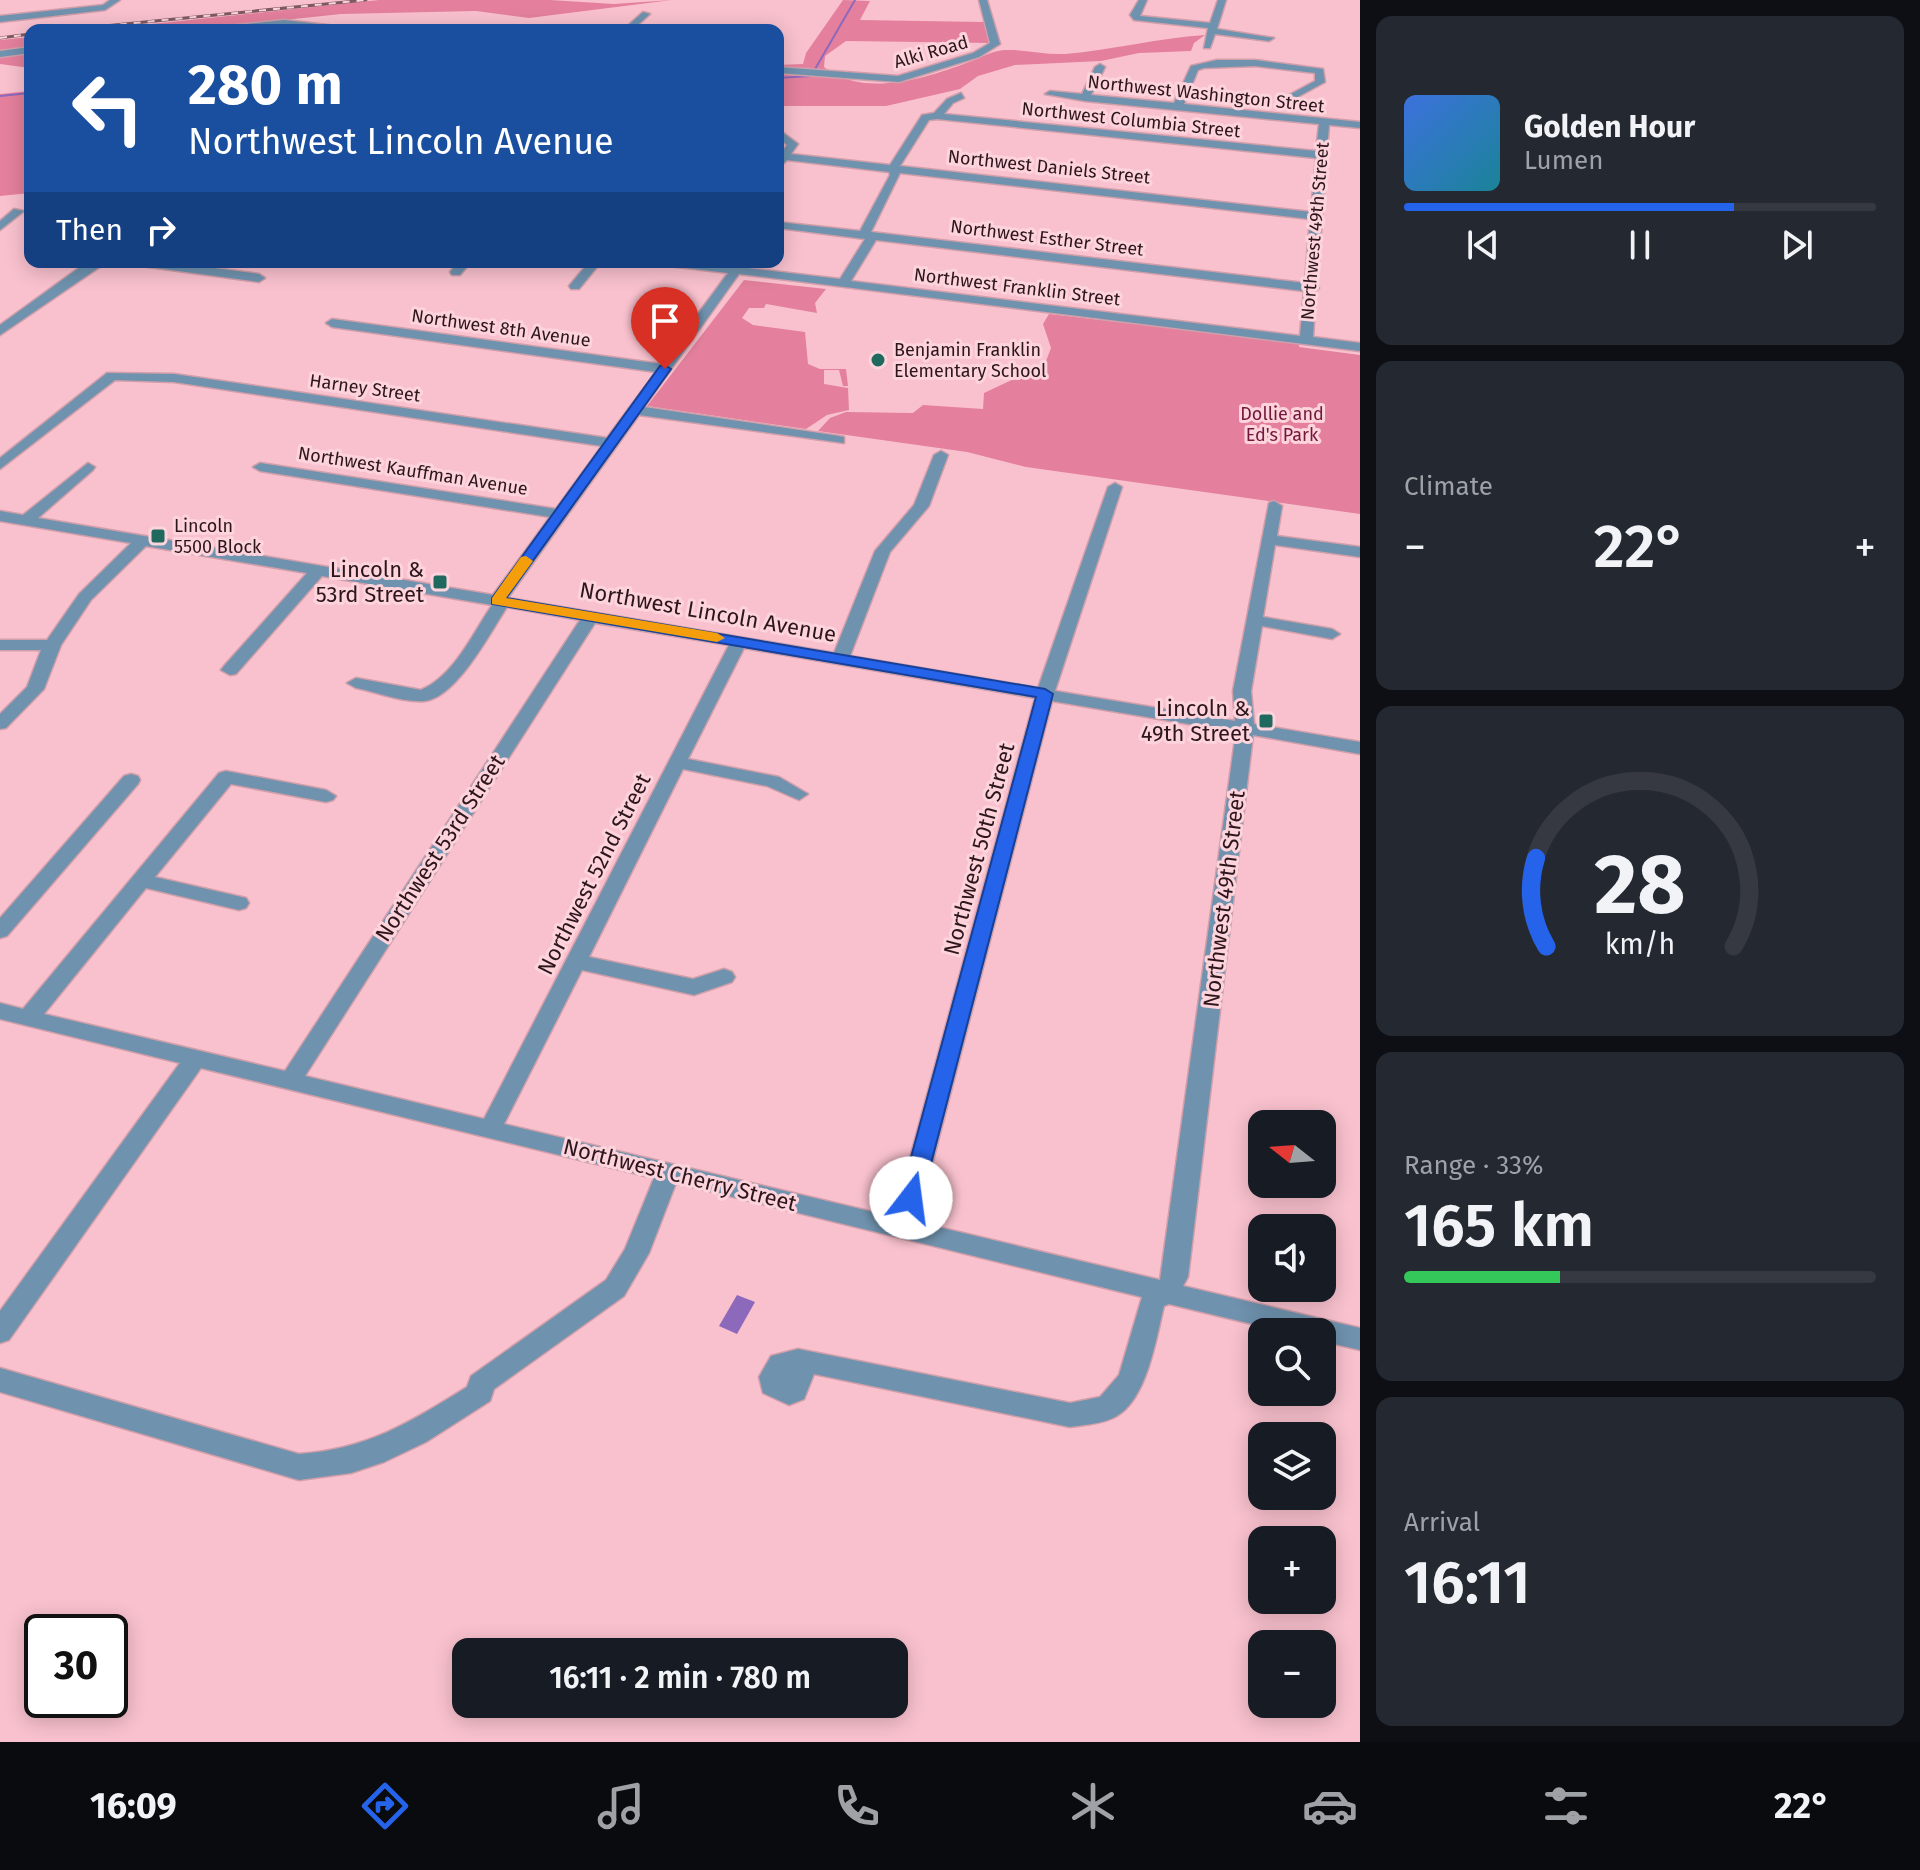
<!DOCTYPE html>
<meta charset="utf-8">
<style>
body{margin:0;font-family:"Fira Sans",sans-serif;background:#242831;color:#f1f3f6;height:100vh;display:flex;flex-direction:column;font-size:30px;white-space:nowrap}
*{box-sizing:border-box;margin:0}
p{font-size:26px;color:#9ea1a6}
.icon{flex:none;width:44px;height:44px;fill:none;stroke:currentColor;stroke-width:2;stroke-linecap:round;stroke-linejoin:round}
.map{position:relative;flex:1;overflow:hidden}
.drawer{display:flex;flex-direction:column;gap:16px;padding:16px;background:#0d0f14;width:560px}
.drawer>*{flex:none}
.banner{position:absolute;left:24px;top:24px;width:760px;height:244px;border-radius:16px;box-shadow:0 4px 20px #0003;background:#1a4fa0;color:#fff;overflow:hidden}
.needle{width:52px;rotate:287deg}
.controls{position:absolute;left:1248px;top:1110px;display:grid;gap:16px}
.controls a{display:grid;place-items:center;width:88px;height:88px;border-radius:16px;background:#171b24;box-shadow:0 4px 20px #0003;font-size:40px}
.speed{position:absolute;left:24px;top:1614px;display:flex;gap:16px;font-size:40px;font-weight:700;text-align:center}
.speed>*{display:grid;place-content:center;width:104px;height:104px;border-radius:50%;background:#171b24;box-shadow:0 4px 20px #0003;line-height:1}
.speed .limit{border:4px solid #111;border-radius:12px;background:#fff;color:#111}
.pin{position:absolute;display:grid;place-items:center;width:68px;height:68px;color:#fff;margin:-82px -34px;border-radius:50% 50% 50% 0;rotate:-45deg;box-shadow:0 0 8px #0007}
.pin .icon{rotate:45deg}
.me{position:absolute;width:88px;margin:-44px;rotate:15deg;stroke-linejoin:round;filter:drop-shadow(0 0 6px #0008)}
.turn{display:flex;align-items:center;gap:28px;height:168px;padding:0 32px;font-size:36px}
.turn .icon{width:104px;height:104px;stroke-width:2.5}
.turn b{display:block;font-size:56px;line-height:68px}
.then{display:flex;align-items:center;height:76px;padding:0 32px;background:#0003;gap:16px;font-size:30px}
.big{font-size:60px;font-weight:600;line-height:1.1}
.drawer .widget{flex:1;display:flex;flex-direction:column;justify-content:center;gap:12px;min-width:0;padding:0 28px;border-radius:16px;background:#242831}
.drawer .dial{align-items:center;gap:0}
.dial svg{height:208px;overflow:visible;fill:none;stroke:#363941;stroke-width:7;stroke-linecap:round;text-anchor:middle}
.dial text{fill:#f1f3f6;stroke:none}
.song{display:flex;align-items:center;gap:24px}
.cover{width:96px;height:96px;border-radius:12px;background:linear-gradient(135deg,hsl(220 70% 55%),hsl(190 70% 35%))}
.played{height:8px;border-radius:4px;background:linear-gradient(90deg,#2563eb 70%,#363941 70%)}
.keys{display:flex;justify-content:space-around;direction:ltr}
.heat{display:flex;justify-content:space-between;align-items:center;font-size:44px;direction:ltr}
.charge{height:12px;border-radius:6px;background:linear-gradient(90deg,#34c759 33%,#363941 0)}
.trip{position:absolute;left:452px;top:1638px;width:456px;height:80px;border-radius:16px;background:#171b24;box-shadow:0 4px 20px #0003;font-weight:600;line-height:80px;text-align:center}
.tabs{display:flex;height:128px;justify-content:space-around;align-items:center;background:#090b0e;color:#9ea1a6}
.tabs .icon{width:56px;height:56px}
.tabs .on{color:#2563eb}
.tabs b{font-size:36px;color:#f1f3f6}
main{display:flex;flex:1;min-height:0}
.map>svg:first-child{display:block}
.green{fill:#e4809d}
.water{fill:#8d69bc}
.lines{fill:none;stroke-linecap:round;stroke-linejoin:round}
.stream{stroke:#8d69bc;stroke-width:2}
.minor-casing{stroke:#d09faa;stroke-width:3}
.minor{fill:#6f92ae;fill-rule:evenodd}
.rail-casing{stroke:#7e5962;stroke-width:3}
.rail{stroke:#fdd3dc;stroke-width:2;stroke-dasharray:7;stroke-linecap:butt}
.route{fill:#2563eb;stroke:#184099;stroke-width:2}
.slow{fill:#f59e0b}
.poi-dot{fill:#20695f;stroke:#fdd3dc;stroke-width:3}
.labels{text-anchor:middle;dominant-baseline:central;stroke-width:6;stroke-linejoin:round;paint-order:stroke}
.far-street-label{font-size:18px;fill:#2d151c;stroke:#fdd3dc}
.far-poi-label{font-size:18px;fill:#2d151c;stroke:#fdd3dc;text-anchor:start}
.far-park-label{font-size:18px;fill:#71173a;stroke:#fdd3dc}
.poi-label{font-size:22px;fill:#2d151c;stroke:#fdd3dc;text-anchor:end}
.street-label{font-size:22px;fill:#2d151c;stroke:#fdd3dc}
</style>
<main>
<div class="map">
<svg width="1360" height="1742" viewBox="0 0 1360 1742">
<rect width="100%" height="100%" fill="#f9c1ce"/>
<g class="green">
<path d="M 379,0 L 550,0 L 614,4 L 672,0 L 529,18 L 476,11 L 341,14 L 191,30 L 95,30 Z"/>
<path d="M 843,0 L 870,1 L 860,20 L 984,22 L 990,43 L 846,41 L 825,56 L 824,67 C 863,98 924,79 969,62 C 980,58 991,51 1004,50 C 1024,49 1044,55 1065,54 C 1112,50 1158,38 1205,35 L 1194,43 L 1191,51 L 1139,53 L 1101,61 L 1015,65 L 978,76 L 960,89 L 886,106 L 778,106 L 778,65 L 803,64 L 806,53 Z"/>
<path d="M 30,37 L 30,68 L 0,64 L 0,40 Z"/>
<path d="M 30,91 L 30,193 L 0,196 L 0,94 Z"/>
<path d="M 744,280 L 826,289 L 815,303 L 817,313 L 766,304 L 764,308 L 749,308 L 742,318 L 753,325 L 805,332 L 808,364 L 820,369 L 846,369 L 848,386 L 843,386 L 839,370 L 824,370 L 824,384 L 848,388 L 849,410 L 827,415 L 806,429 L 647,406 Z"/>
<path d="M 1049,314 L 1299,343 L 1299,347 L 1360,355 L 1360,514 L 1026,467 L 967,452 L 818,431 L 830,418 L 846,412 L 913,413 L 923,405 L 983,409 L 984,393 L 1020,376 L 1041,374 L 1051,348 L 1043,324 Z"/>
</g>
<path class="water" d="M 737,1295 L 755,1302 L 737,1334 L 719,1326 Z"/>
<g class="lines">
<g class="stream">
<path d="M 778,78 L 811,76 L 855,0"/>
<path d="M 0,96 L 30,93"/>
</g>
<g class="minor-casing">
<g id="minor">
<path d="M 110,0 L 120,0 L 105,10 L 0,22 L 0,16 L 103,5 Z"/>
<path d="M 979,0 L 987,0 L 1000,44 L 979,57 L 899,82 L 778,73 L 778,67 L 898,76 L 973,53 L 990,43 Z"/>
<path d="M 1139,0 L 1147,0 L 1140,16 L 1210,23 L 1218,0 L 1226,0 L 1217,29 L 1274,38 L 1269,41 L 1215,34 L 1210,48 L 1204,48 L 1208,28 L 1134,20 L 1130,15 Z"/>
<path d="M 643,12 L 650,14 L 632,30 L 623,30 Z"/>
<path d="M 284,20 L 370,30 L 284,26 L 189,30 Z"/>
<path d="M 30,47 L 30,53 L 0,57 L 0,51 Z"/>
<path d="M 1255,60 L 1323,69 L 1325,82 L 1292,100 L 1289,95 L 1315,81 L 1315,73 L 1255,66 L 1204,68 L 1198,70 L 1184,104 L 1360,122 L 1360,128 L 1329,125 L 1317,285 L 1319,288 L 1316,291 L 1313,337 L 1360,343 L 1360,351 L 739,274 L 644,407 L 839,436 L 844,437 L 844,443 L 639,415 L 508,598 L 834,653 L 875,551 L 914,505 L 934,455 L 941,451 L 948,455 L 929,506 L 890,552 L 850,656 L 1038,688 L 1108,487 L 1115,483 L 1122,487 L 1055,691 L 1235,721 L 1233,691 L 1269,503 L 1274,501 L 1282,506 L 1277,536 L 1360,547 L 1360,557 L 1275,545 L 1263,617 L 1332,629 L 1340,634 L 1332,639 L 1262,626 L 1251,691 L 1254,724 L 1360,742 L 1360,754 L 1253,735 L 1188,1277 L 1183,1286 L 1360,1328 L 1360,1350 L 1322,1341 L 1322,1332 L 1285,1332 L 1169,1304 L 1164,1306 C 1156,1338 1147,1403 1113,1418 C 1100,1424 1084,1425 1070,1427 L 814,1374 L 804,1399 L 789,1405 L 763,1393 L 759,1377 L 771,1356 L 798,1349 L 1070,1403 L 1100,1397 L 1119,1375 L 1142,1297 L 676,1183 L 649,1253 L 624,1296 L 494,1389 L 490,1401 L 426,1442 L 384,1462 L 351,1473 L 299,1480 L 0,1392 L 0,1368 L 299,1454 C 368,1449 409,1423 467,1387 L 471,1376 L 606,1280 L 625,1249 L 654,1178 L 201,1068 L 9,1340 L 0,1343 L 0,1311 L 180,1063 L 0,1019 L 0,1003 L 23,1009 L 219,773 L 226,771 L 326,790 L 336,796 L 333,800 L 326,802 L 231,784 L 155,877 L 246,898 L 249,903 L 246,908 L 239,910 L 146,888 L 44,1014 L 285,1071 L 580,620 L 507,607 C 490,633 457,697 425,701 C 404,703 376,692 356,688 L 347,683 L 356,678 L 421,690 C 454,676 473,633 492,605 L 322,576 L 236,674 L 230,675 L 221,670 L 224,666 L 307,573 L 146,546 L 91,600 L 61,645 L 44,689 L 6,728 L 0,729 L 0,714 L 27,687 L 41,650 L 0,650 L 0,640 L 47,640 L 79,594 L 131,543 L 0,521 L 0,511 L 23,515 L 88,463 L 95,467 L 93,470 L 38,518 L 493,595 L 550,517 L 260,471 L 253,467 L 260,463 L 556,509 L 602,446 L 174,382 L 115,380 L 0,469 L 0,458 L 107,373 L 174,374 L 607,438 L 656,372 L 332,327 L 326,323 L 332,319 L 661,364 L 728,273 L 669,266 L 663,262 L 698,262 L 840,279 L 865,239 L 778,228 L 778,222 L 860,231 L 890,175 L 889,172 L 787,160 L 778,169 L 778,153 L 781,153 L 787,145 L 778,137 L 778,129 L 798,144 L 791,154 L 890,165 L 922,115 L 934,113 L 947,99 L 961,93 L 964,98 L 953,103 L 944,114 L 1316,151 L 1319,124 L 1085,101 L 1045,94 L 1050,91 L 1082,94 L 1095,67 L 1100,64 L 1105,67 L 1091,95 L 1174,103 L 1191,66 L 1217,60 ZM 937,119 L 1316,158 L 1311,212 L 900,166 L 929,120 ZM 900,173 L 1310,219 L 1305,283 L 871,232 ZM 876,240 L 1304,291 L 1300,336 L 851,281 ZM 595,623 L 729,645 L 484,1119 L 305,1076 ZM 744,648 L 1035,698 L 894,1217 L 504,1124 L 582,970 L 694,995 L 732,982 L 735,977 L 732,972 L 724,969 L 693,979 L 589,957 L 683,769 L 767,786 L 799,800 L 808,794 L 779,777 L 688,759 ZM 1052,701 L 1236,732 L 1160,1280 L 917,1222 Z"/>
<path d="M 14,209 L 24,211 L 0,230 L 0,221 Z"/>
<path d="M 87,262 L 107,262 L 0,335 L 0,325 Z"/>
<path d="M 135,262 L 168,262 L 259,274 L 265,278 L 259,282 L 141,266 Z"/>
<path d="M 458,262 L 471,262 L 460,275 L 452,275 L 450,272 Z"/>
<path d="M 589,262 L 601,262 L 579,289 L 571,289 L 569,286 Z"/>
<path d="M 131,774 L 138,776 L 140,780 L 138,784 L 7,936 L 0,938 L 0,918 L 124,776 Z"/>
</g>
</g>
<use href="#minor" class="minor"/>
<g class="rail-casing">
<g id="rail">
<path d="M 64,30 L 366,0"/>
<path d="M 0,38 L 30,34"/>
</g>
</g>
<use href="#rail" class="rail"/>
</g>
<path class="route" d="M 665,365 L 671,369 L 506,598 L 1045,689 L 1053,694 L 922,1198 L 918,1205 L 903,1205 L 900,1198 L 1036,697 L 492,604 L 492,598 L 660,366 Z"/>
<path class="slow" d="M 526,556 L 533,561 L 506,598 L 717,633 L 725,638 L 717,642 L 492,604 L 492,598 L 521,557 Z"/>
<g class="poi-dot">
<circle cx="878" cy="360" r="8"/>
<rect x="150" y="528" width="16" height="16" rx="4"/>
<rect x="432" y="574" width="16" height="16" rx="4"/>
<rect x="1258" y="713" width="16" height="16" rx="4"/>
</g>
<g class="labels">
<g class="far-street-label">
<text transform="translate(931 52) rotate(-16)">Alki Road</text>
<text transform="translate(1206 94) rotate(6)">Northwest Washington Street</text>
<text transform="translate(1131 120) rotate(6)">Northwest Columbia Street</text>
<text transform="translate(1049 167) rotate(6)">Northwest Daniels Street</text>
<text transform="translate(1315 231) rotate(-85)">Northwest 49th Street</text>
<text transform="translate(1047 238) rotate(7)">Northwest Esther Street</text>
<text transform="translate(1017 287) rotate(7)">Northwest Franklin Street</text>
<text transform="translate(501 328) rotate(8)">Northwest 8th Avenue</text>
<text transform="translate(365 388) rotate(8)">Harney Street</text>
<text transform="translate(413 471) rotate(9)">Northwest Kauffman Avenue</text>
</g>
<g class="far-poi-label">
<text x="894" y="350">Benjamin Franklin<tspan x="894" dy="21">Elementary School</tspan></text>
<text x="174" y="526">Lincoln<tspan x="174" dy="21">5500 Block</tspan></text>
</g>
<g class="far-park-label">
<text x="1282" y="414">Dollie and<tspan x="1282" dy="21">Ed's Park</tspan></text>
</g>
<g class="poi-label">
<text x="424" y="569">Lincoln &amp;<tspan x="424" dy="25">53rd Street</tspan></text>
<text x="1250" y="708">Lincoln &amp;<tspan x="1250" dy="25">49th Street</tspan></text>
</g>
<g class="street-label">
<text transform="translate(708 612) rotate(10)">Northwest Lincoln Avenue</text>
<text transform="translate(440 848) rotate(-57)">Northwest 53rd Street</text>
<text transform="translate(979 849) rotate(-75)">Northwest 50th Street</text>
<text transform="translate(594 874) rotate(-63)">Northwest 52nd Street</text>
<text transform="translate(1224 899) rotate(-83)">Northwest 49th Street</text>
<text transform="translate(680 1175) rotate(14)">Northwest Cherry Street</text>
</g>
</g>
</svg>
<div class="controls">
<a><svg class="needle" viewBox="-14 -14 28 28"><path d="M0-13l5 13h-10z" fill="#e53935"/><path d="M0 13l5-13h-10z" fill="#9ea1a6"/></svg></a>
<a><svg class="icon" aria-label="sound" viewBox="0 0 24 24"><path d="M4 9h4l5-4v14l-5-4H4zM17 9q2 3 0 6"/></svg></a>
<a><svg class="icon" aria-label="search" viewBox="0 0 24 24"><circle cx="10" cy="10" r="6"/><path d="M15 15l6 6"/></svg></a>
<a><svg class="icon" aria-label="layers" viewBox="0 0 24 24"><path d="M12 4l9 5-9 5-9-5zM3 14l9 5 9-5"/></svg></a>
<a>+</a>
<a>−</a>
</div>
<div class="speed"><div class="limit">30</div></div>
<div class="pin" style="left:665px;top:369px;background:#d93025"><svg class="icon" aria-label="arrive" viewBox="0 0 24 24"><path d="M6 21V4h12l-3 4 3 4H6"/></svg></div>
<svg class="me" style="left:911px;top:1198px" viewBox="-20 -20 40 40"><circle r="19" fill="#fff"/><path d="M0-13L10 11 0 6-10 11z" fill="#2563eb"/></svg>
<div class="trip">16:11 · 2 min · 780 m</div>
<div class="banner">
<div class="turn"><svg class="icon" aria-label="left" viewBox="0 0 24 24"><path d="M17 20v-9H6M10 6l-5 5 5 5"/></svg><div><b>280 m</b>Northwest Lincoln Avenue</div></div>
<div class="then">Then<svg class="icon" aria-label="right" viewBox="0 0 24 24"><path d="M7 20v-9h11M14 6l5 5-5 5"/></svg></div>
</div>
</div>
<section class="drawer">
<div class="widget">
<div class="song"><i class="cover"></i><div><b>Golden Hour</b><p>Lumen</p></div></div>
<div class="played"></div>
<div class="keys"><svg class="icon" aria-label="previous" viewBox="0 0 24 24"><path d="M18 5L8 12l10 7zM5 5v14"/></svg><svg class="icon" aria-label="pause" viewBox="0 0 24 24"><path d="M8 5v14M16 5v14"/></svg><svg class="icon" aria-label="next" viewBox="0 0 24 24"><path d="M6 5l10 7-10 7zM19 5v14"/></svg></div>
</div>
<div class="widget"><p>Climate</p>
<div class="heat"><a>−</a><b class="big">22°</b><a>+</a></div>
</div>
<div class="widget dial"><svg viewBox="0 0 100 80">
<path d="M14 69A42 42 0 1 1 86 69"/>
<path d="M14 69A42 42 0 0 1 10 35" stroke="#2563eb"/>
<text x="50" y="56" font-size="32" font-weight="700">28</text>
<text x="50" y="72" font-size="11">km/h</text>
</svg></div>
<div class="widget"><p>Range · 33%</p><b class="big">165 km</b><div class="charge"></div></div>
<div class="widget"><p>Arrival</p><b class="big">16:11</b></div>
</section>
</main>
<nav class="tabs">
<b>16:09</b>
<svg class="icon on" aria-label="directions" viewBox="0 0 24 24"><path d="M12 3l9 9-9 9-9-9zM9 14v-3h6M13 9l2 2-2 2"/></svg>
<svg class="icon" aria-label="music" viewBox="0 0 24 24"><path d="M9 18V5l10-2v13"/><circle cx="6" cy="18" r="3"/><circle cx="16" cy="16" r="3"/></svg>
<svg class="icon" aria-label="phone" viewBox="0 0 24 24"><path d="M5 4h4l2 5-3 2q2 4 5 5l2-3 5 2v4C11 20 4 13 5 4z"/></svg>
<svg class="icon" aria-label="climate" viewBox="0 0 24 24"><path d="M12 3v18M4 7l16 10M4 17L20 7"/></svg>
<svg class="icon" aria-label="car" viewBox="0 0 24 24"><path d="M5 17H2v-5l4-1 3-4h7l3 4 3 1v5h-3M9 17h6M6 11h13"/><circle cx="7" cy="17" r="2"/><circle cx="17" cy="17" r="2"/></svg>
<svg class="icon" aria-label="filters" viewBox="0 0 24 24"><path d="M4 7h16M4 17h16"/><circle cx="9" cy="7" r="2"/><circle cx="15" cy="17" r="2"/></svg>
<b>22°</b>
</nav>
